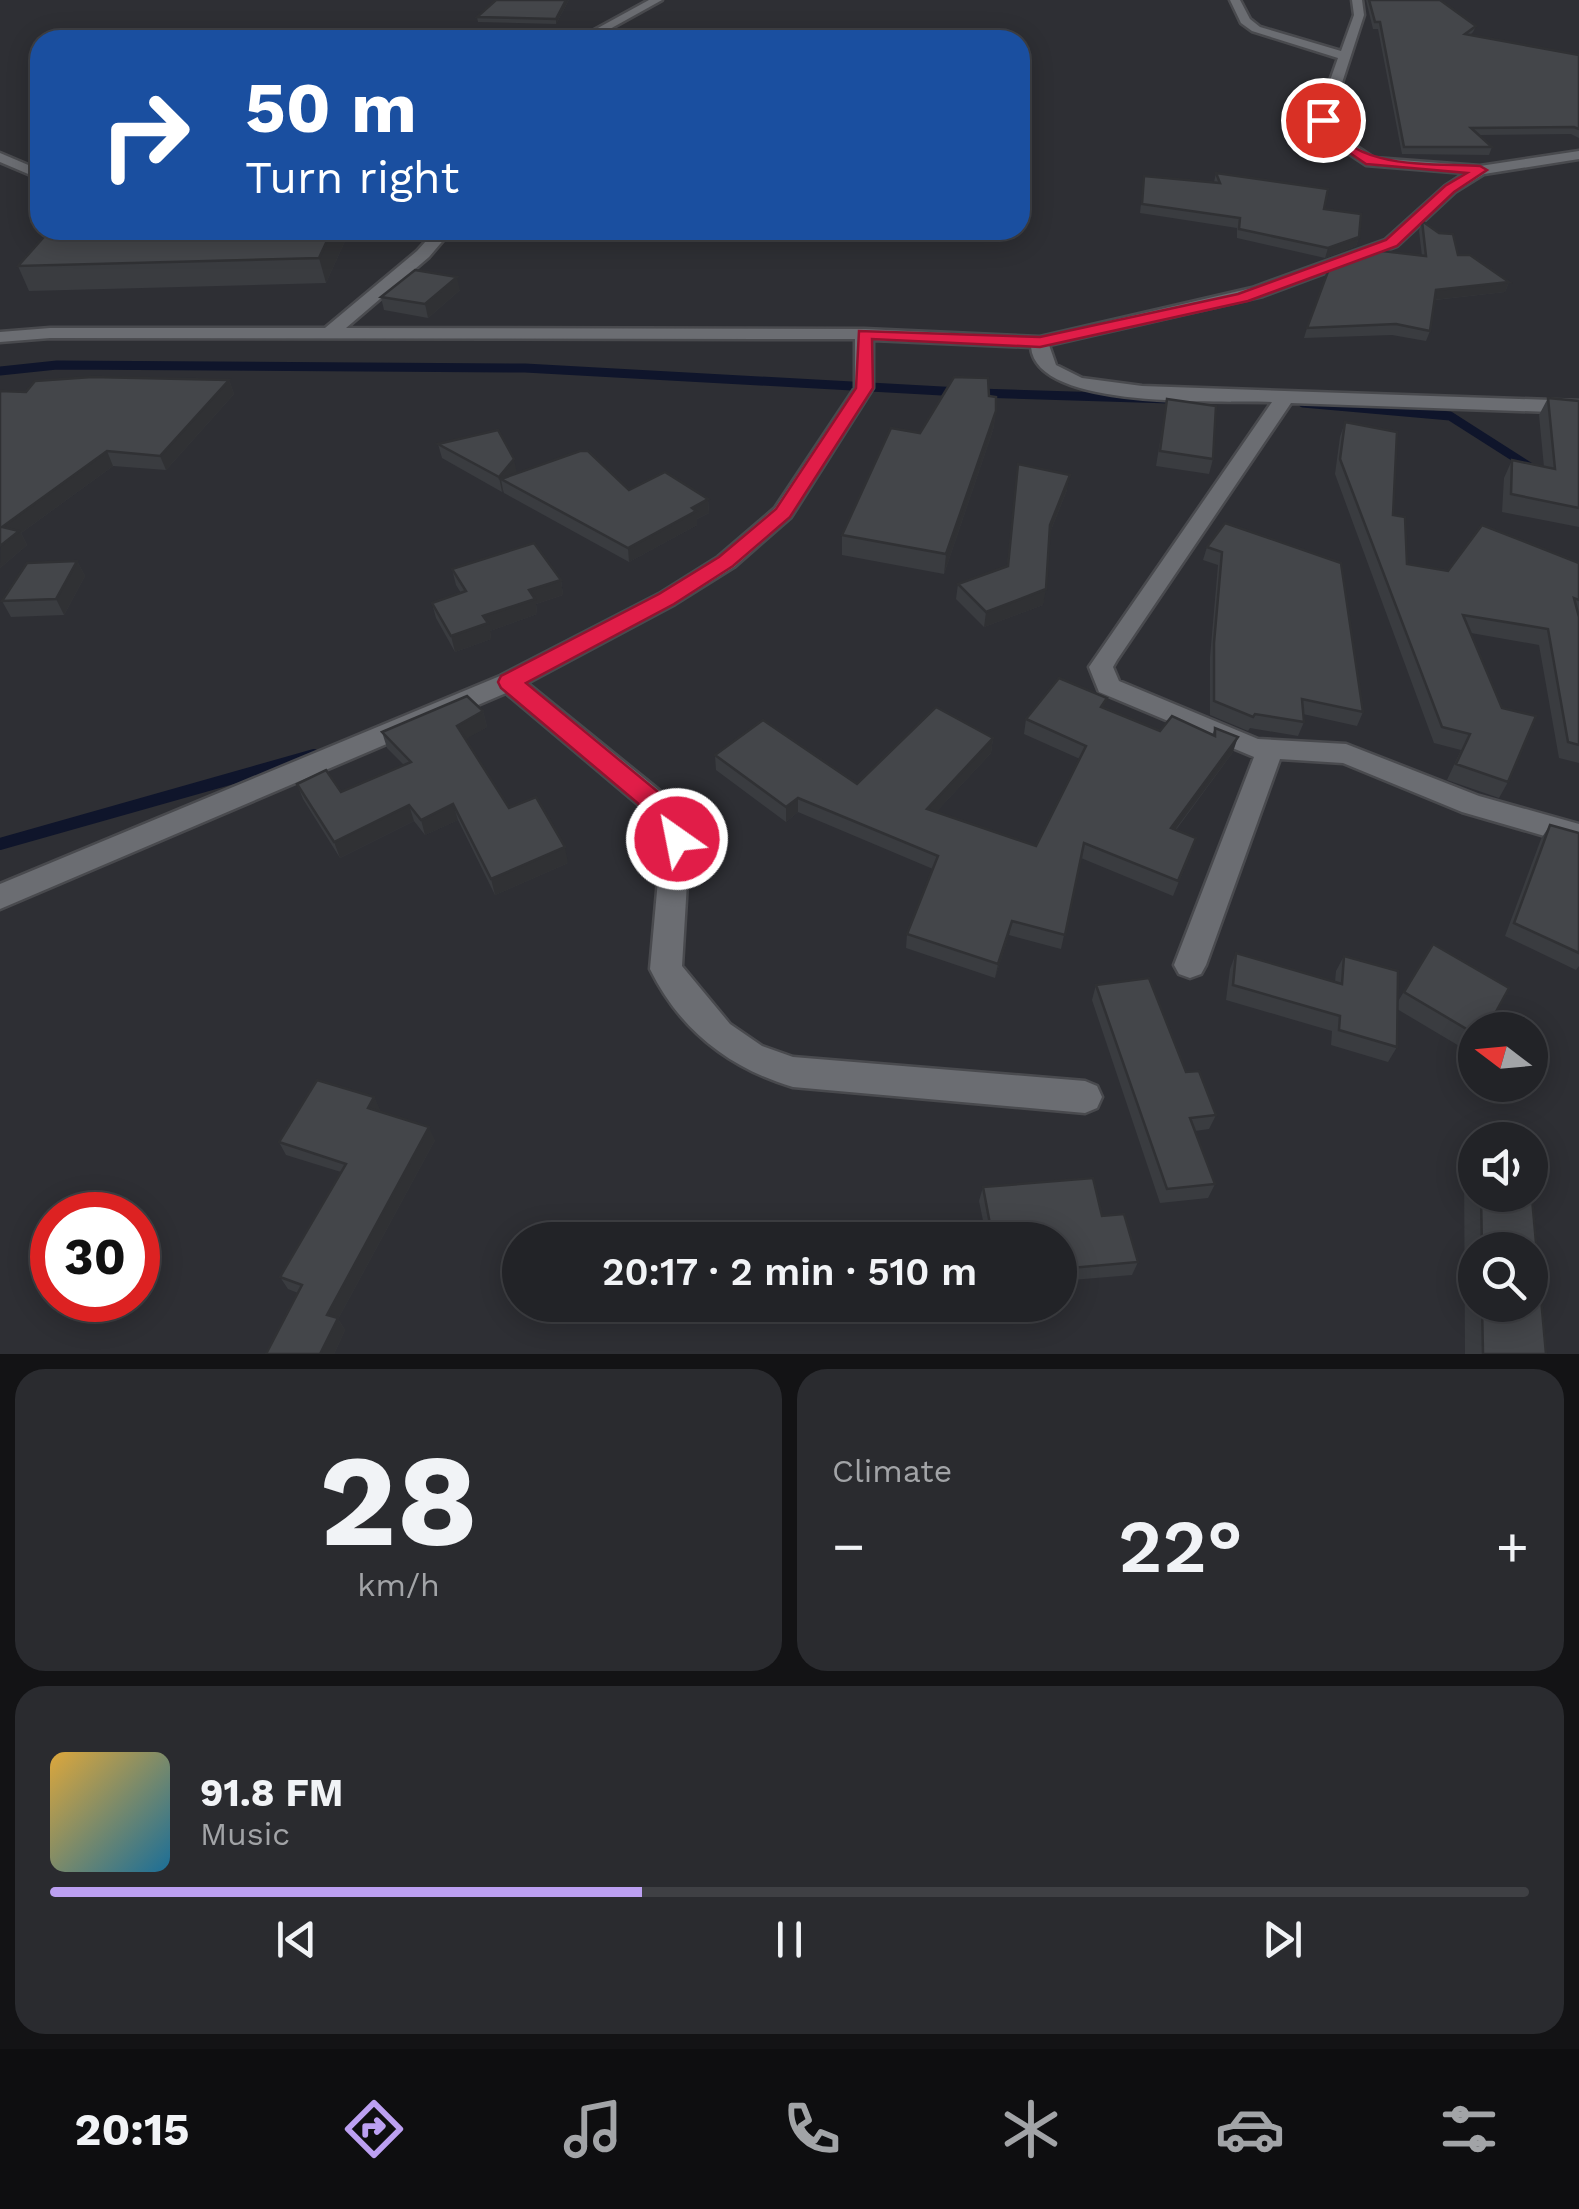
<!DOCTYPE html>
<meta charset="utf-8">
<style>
body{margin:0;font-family:"Work Sans",sans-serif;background:#2a2b2f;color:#f1f3f6;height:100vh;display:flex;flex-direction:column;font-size:38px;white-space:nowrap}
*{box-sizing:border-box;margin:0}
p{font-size:32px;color:#a2a4a7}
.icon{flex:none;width:55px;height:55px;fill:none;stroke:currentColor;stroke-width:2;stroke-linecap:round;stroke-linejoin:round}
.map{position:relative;height:1354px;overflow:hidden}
.panel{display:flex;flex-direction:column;gap:15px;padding:15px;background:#131315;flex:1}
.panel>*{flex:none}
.guide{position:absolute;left:30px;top:30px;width:1000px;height:210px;border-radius:30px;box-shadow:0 5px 25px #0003,0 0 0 2px #3f4044;background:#1a4fa0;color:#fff;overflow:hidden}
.needle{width:65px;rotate:286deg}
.buttons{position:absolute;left:1458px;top:1012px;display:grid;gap:20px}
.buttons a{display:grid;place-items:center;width:90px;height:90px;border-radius:50%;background:#222327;box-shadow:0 5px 25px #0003,0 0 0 2px #3f4044;font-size:50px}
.speed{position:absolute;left:30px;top:1192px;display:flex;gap:20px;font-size:50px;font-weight:700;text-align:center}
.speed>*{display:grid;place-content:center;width:130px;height:130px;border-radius:50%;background:#222327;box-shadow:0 5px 25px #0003,0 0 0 2px #3f4044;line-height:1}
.speed .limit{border:15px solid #d22;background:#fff;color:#111}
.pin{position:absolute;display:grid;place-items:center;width:85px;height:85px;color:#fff;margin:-42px;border:5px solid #fff;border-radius:50%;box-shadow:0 2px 10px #0007}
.me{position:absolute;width:110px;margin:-55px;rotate:327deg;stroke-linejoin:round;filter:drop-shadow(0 0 8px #0008)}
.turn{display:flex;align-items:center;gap:35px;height:210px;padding:0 50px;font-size:45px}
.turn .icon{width:130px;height:130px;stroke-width:2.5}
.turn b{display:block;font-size:70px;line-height:85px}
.big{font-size:75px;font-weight:600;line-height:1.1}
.panel .card{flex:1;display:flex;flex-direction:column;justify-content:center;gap:15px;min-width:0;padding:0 35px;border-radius:30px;background:#2a2b2f}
.panel .dial{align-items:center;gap:0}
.dial b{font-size:130px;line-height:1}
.song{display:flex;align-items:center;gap:30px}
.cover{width:120px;height:120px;border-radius:15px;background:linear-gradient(135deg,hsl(40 70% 55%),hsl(200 70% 35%))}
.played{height:10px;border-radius:5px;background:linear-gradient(90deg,#bca0f2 40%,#3f4044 40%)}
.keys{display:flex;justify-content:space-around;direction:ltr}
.heat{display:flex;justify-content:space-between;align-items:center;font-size:55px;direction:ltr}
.panel .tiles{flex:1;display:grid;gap:15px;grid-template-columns:1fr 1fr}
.card:last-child{grid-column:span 2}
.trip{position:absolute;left:502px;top:1222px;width:575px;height:100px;border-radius:50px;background:#222327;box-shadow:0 5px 25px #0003,0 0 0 2px #3f4044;font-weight:600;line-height:100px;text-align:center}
.menu{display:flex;height:160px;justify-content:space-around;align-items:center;background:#0e0e10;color:#a2a4a7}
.menu .icon{width:70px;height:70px}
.menu .current{color:#bca0f2}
.menu b{font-size:45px;color:#f1f3f6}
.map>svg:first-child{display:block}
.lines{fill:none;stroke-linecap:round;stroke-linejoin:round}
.stream-far1{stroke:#0f152b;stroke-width:9}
.stream{stroke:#0f152b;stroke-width:12}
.minor-casing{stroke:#494a4e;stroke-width:5}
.minor{fill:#6b6d72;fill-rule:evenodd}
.wall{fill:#3a3c40;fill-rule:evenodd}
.shaded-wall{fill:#303134}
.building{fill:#44464a;stroke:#303134;stroke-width:2.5}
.route{fill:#e11d48;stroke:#92132f;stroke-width:2.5}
</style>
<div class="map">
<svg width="1579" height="1354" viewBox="0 0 1579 1354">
<rect width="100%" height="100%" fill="#2e2f34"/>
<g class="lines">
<g class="stream-far1">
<path d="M 0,371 L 57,365 L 525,368 L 960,392"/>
<path d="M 978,393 L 1170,399"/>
<path d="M 1303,403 L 1450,416 L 1533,469"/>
</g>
<path class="stream" d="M 0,844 L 314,755"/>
<g class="minor-casing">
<g id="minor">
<path d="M 649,0 L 662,0 L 590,40 L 576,40 Z"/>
<path d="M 1230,0 L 1240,0 L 1250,19 L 1260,27 L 1341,51 L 1354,15 L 1352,0 L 1362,0 L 1364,15 L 1330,120 L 1332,130 L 1374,158 L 1480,166 L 1579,151 L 1579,159 L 1484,174 L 1455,192 L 1397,246 L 1263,296 L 1049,345 L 1056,365 L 1082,378 L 1142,386 L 1579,401 L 1579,413 L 1291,403 L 1117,660 L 1113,667 L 1119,681 L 1258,739 L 1346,744 L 1479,796 L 1579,824 L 1579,846 L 1462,812 L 1343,763 L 1280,759 L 1206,965 L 1201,974 L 1190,978 L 1179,974 L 1174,965 L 1254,757 L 1099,692 L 1089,667 L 1272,402 C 1223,400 1036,411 1031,347 L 873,340 L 873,388 L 791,517 L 734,567 L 675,604 L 527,683 L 681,808 L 689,849 L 682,966 L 730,1024 L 762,1046 L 793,1057 L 1085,1081 L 1097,1086 L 1102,1097 L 1097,1108 L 1085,1113 L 793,1087 C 729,1068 680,1030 650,969 L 659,869 L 658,821 L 506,693 L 0,909 L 0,884 L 500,676 L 659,594 L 718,557 L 775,508 L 855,388 L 855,339 L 50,338 L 0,342 L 0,332 L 50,328 L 325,328 L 417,251 L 436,230 L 452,230 L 429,257 L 346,328 L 864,329 L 1040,337 L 1252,288 L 1385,240 L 1445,186 L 1465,173 L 1366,165 L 1321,135 L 1316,120 L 1338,58 L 1252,31 L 1241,23 Z"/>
<path d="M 0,153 L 40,170 L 40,179 L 0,162 Z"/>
</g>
</g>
<use href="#minor" class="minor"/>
</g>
<g class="wall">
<path d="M 496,0 L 569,0 L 556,24 L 478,22 L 477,17 Z"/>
<path d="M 1366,0 L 1440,0 L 1476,26 L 1473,32 L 1470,35 L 1579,55 L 1579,138 L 1571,134 L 1479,135 L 1492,147 L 1489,155 L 1402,154 L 1378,29 L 1373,29 Z"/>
<path d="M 1216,173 L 1324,209 L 1359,237 L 1356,246 L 1325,258 L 1237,238 L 1237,228 L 1140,213 L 1144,176 L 1214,182 Z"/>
<path d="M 1422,221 L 1458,255 L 1509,282 L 1505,292 L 1435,300 L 1430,331 L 1426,341 L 1392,335 L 1304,338 L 1307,328 L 1422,256 L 1419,231 Z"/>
<path d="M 50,230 L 350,230 L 326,283 L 29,291 L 18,266 Z"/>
<path d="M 460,290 L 428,318 L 384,310 L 381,297 Z"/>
<path d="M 229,380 L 234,394 L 166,470 L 113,466 L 21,533 L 27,545 L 0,568 L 26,392 Z"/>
<path d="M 989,396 L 996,411 L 993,430 L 944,574 L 842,555 L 842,535 L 920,433 Z"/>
<path d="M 1548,398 L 1579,401 L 1579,527 L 1502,512 L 1504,478 L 1512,460 L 1544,467 L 1539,415 Z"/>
<path d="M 1167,399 L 1213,459 L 1209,474 L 1156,466 Z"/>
<path d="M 1345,422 L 1393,515 L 1407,564 L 1448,571 L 1579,563 L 1579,763 L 1559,758 L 1539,645 L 1471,633 L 1508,782 L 1499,798 L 1447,780 L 1461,750 L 1434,743 L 1335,474 L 1340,437 Z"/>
<path d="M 438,444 L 516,474 L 629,490 L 708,499 L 709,513 L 697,519 L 697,525 L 629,562 L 504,493 L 503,490 L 502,492 L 442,458 Z"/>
<path d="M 1018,464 L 1067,490 L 1049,535 L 1043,605 L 984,627 L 956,599 L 958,584 L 1007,566 Z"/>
<path d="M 1225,523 L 1363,712 L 1357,726 L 1303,714 L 1304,722 L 1298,736 L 1250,728 L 1248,731 L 1210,715 L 1210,657 L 1218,565 L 1203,560 L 1207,547 Z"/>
<path d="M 77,561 L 85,576 L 64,615 L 11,617 L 2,601 Z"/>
<path d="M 452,569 L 561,580 L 563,595 L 536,604 L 537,614 L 490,631 L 491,639 L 455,652 L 436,618 L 432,603 L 461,593 L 456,585 Z"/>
<path d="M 1105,708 L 1160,731 L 1212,735 L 1215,728 L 1233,752 L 1176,830 L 1191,852 L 1173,896 L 1081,858 L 1061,949 L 1009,935 L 995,978 L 906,948 L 907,934 L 933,869 L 798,812 L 786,822 L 716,770 L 715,755 L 857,784 L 993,738 L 991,753 L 936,812 L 1036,846 L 1080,759 L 1024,734 L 1026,719 Z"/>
<path d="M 483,711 L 487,727 L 465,739 L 509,808 L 568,863 L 495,895 L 458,820 L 425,835 L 414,821 L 340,858 L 303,799 L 297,784 L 341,792 L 404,765 L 387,748 L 382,732 Z"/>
<path d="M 1550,825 L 1579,833 L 1579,966 L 1576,970 L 1505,936 L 1541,839 Z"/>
<path d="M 1433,944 L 1475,1030 L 1475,1048 L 1471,1053 L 1397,1009 L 1397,1047 L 1388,1062 L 1331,1045 L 1332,1031 L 1226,1000 L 1230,969 L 1236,953 L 1335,982 L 1336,971 L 1344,956 L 1397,1003 Z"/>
<path d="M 1096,985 L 1186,1072 L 1216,1115 L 1209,1129 L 1195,1131 L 1215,1184 L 1208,1198 L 1160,1203 L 1092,1000 Z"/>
<path d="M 374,1097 L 380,1111 L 435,1140 L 338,1319 L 345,1330 L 334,1354 L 266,1354 L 298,1293 L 288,1289 L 280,1277 L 341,1172 L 286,1155 L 279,1142 Z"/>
<path d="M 1475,1145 L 1475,1195 L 1530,1195 L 1546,1354 L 1465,1354 L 1464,1160 ZM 1475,1250 L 1530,1250 L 1530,1305 L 1475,1305 Z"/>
<path d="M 983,1187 L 1102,1216 L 1138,1262 L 1132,1275 L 1060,1281 L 1060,1240 L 987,1240 L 979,1201 Z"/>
</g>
<g class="shaded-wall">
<path d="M 566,0 L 569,0 L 556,24 L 556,19 Z"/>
<path d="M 332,230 L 350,230 L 326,283 L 319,258 Z"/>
<path d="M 1359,237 L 1356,246 L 1325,258 L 1328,248 Z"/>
<path d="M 457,277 L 460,290 L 428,318 L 425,304 Z"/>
<path d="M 1509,282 L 1505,292 L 1433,300 L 1436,290 Z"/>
<path d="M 229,380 L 234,394 L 166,470 L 160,456 Z"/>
<path d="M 996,411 L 993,430 L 944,574 L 946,554 Z"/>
<path d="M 107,451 L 113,466 L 21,533 L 27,545 L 0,568 L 2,527 Z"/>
<path d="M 514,459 L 517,473 L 501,479 L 503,490 L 502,492 L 499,477 Z"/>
<path d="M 1070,475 L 1067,490 L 1047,540 L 1050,525 Z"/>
<path d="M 708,499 L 709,513 L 697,519 L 697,525 L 629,562 L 628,548 Z"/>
<path d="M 77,561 L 85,576 L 64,615 L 56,599 Z"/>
<path d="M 561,580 L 563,595 L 536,604 L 537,614 L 490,631 L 491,639 L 455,652 L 451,636 L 529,590 Z"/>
<path d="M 1046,589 L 1043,605 L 984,627 L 986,612 Z"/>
<path d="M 483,711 L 487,727 L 461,742 L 457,726 Z"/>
<path d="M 1238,737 L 1233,752 L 1166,842 L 1171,828 Z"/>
<path d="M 993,738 L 991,753 L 926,823 L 927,809 Z"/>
<path d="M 798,798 L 798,812 L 786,822 L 786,807 Z"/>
<path d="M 453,804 L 458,820 L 425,835 L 421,820 Z"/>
<path d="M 409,805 L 414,821 L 340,858 L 334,842 Z"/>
<path d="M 565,847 L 568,863 L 495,895 L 491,879 Z"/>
<path d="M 1012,921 L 1009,935 L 995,978 L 998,964 Z"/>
<path d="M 374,1097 L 380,1110 L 374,1121 L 368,1108 Z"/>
<path d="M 429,1127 L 435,1140 L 338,1319 L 345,1330 L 334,1354 L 320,1354 L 327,1315 Z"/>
</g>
<g class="building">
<path d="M 496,0 L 566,0 L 556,19 L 477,17 Z"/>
<path d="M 1369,0 L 1440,0 L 1476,26 L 1465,34 L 1579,55 L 1579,129 L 1574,127 L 1471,128 L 1492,147 L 1404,147 L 1380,22 L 1375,22 Z"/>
<path d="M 1216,173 L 1328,189 L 1324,209 L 1361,214 L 1359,237 L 1328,248 L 1239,229 L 1240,218 L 1142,204 L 1144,176 L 1220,183 Z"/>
<path d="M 1422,221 L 1439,233 L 1453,234 L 1458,255 L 1470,255 L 1509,282 L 1436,290 L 1430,331 L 1396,324 L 1307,328 L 1330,266 L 1373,250 L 1426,256 Z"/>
<path d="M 50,230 L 332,230 L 319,258 L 18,266 Z"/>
<path d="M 415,270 L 457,277 L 425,304 L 381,297 Z"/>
<path d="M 92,377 L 229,380 L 160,456 L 107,451 L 2,527 L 19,531 L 0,546 L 0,391 L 26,392 L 35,381 Z"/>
<path d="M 954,377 L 988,378 L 989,396 L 996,397 L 996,411 L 946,554 L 842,535 L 891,428 L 920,433 Z"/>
<path d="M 1548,398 L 1579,401 L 1579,508 L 1511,494 L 1512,460 L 1555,469 Z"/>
<path d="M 1167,399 L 1216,406 L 1213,459 L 1160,451 Z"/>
<path d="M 1345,422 L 1397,432 L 1393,515 L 1405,517 L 1407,564 L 1448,571 L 1482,525 L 1579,563 L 1579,600 L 1574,598 L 1579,617 L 1579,745 L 1568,742 L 1548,629 L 1463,615 L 1502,708 L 1536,716 L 1508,782 L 1456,764 L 1470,734 L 1442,727 L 1340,459 Z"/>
<path d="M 498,430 L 514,459 L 499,477 L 438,444 Z"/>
<path d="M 580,451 L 588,451 L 629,490 L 665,472 L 708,499 L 692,508 L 696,511 L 628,548 L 501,479 Z"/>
<path d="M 1018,464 L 1070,475 L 1050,525 L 1046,589 L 986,612 L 958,584 L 1008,566 Z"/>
<path d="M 1225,523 L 1341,563 L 1363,712 L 1302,699 L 1304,722 L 1255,714 L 1253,717 L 1214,701 L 1214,643 L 1222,552 L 1207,547 Z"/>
<path d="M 534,543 L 561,580 L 529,590 L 535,599 L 483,616 L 488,623 L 451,636 L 432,603 L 466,591 L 452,569 Z"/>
<path d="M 77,561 L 56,599 L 2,601 L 27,563 Z"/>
<path d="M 1059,678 L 1107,698 L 1101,707 L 1160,731 L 1172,716 L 1215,736 L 1215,728 L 1238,737 L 1171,828 L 1196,838 L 1178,881 L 1084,843 L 1065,935 L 1012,921 L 998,964 L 907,934 L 938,856 L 798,798 L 786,807 L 715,755 L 763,720 L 857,784 L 936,707 L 993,738 L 927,809 L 1036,846 L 1086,746 L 1026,719 Z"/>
<path d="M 467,696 L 483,711 L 457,726 L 509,808 L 536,797 L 565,847 L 491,879 L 453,804 L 421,820 L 409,805 L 334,842 L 297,784 L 326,770 L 341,792 L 411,762 L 382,732 Z"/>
<path d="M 1550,825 L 1579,833 L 1579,953 L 1514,923 Z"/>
<path d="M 1433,944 L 1509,988 L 1486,1030 L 1475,1030 L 1475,1034 L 1404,992 Z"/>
<path d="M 1236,953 L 1342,984 L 1344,956 L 1398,971 L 1397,1047 L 1339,1030 L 1340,1016 L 1233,985 Z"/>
<path d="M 1149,978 L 1186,1072 L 1199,1071 L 1216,1115 L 1190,1118 L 1215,1184 L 1167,1189 L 1096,985 Z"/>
<path d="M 317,1080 L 374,1097 L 368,1108 L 429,1127 L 327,1315 L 338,1318 L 320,1354 L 266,1354 L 302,1285 L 280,1277 L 346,1164 L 279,1142 Z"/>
<path d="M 1530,1176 L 1546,1354 L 1483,1354 L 1482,1305 L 1530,1305 L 1530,1250 L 1482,1250 L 1481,1195 L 1530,1195 Z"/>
<path d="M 1093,1178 L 1102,1216 L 1124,1214 L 1138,1262 L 1060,1269 L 1060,1240 L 993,1240 L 983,1187 Z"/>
</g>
<path class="route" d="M 1319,118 L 1327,118 C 1350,171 1432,163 1480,166 L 1487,170 L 1454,192 L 1397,246 L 1248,301 L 1040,347 L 872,339 L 873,388 L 790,517 L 733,566 L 674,604 L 526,683 L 680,810 L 690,839 L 686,846 L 668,846 L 659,821 L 501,688 L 498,682 L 501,676 L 659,594 L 719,557 L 776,509 L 856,388 L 859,331 L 1040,337 L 1238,294 L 1386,240 L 1445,186 L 1467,173 L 1366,164 L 1322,134 Z"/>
</svg>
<div class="buttons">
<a><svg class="needle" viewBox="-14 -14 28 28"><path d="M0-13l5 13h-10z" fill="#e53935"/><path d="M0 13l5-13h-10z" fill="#a2a4a7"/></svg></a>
<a><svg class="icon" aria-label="sound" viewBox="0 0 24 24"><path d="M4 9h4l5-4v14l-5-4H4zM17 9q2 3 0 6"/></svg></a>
<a><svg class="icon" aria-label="search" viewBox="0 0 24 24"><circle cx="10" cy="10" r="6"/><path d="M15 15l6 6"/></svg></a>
</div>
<div class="speed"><div class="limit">30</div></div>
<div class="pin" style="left:1323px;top:120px;background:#d93025"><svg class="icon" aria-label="arrive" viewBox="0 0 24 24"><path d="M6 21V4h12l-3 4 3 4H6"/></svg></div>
<svg class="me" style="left:677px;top:839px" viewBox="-20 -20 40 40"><circle r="17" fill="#e11d48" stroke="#fff" stroke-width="3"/><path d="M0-11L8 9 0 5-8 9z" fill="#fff"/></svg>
<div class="trip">20:17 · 2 min · 510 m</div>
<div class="guide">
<div class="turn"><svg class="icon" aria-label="right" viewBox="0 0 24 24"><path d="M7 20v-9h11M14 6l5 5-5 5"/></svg><div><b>50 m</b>Turn right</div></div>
</div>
</div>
<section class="panel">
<div class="tiles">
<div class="card dial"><b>28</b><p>km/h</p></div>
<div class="card"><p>Climate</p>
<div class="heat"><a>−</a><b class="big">22°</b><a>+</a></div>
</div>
<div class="card">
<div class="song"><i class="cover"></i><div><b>91.8 FM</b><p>Music</p></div></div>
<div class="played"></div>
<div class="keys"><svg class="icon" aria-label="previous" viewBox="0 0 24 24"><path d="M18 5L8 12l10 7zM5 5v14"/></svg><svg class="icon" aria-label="pause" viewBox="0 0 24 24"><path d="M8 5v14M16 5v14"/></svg><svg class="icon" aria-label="next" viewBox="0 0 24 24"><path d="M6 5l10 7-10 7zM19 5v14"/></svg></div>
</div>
</div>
</section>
<nav class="menu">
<b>20:15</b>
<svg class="icon current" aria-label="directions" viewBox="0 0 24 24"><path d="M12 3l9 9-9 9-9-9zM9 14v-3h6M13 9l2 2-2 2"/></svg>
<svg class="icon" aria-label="music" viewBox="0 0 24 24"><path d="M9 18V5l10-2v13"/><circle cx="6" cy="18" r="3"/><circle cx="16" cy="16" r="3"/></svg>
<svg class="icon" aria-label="phone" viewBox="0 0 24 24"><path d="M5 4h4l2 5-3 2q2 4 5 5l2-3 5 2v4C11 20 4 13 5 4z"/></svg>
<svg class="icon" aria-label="climate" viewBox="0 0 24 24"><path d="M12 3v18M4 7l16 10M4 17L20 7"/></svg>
<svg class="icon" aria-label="car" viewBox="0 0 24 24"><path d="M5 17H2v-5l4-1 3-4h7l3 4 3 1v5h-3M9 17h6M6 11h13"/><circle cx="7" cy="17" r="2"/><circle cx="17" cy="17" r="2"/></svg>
<svg class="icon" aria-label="filters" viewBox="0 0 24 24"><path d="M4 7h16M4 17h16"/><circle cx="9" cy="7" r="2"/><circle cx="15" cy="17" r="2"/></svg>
</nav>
